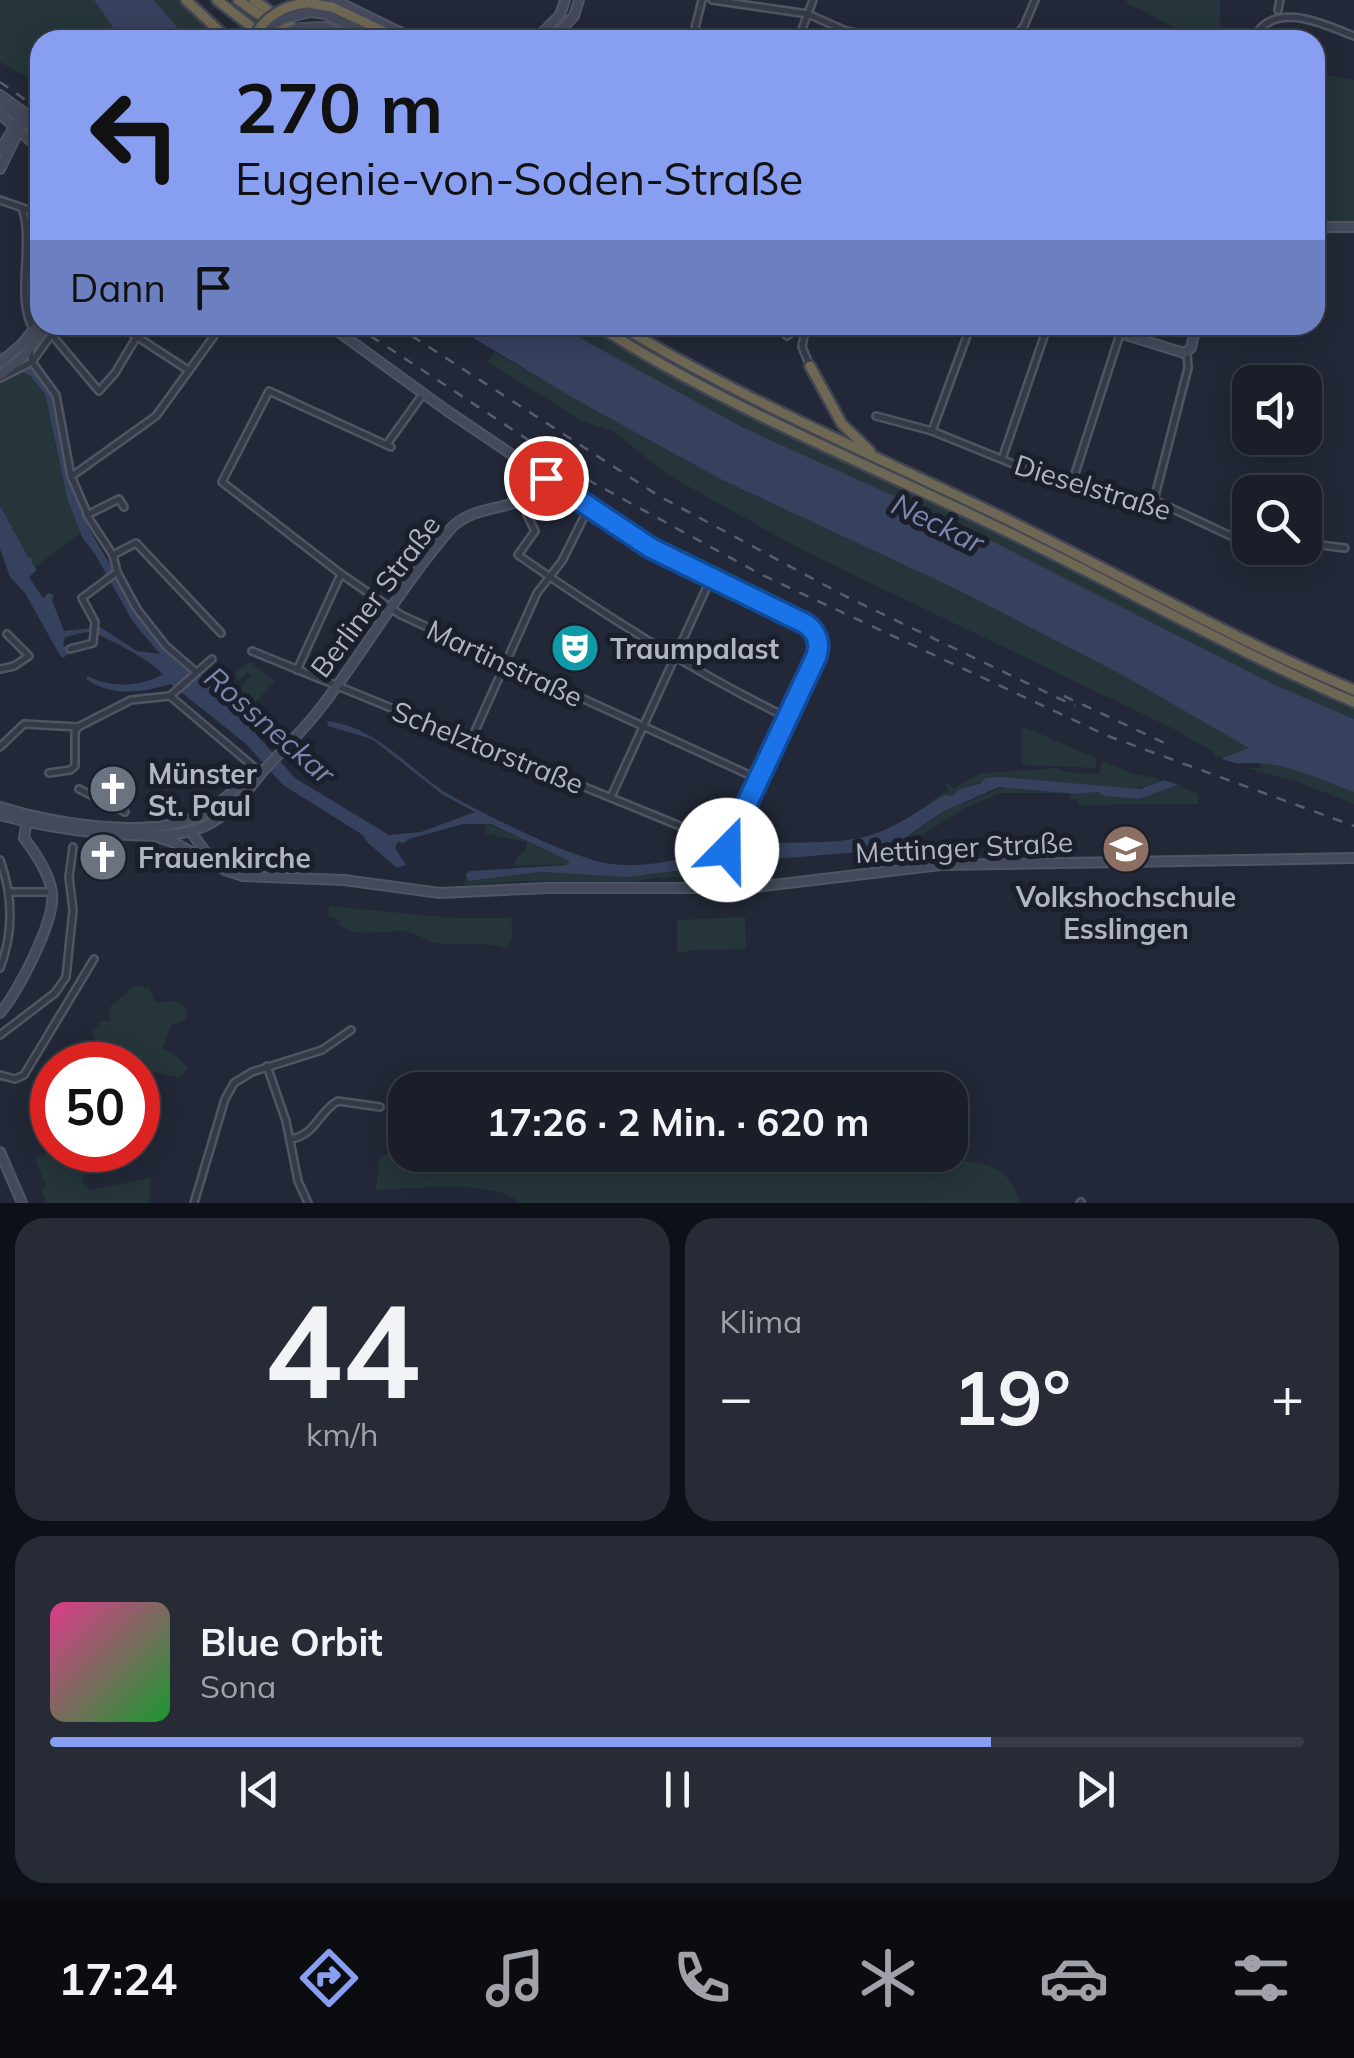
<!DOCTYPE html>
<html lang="de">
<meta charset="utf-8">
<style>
body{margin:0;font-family:Mulish,sans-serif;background:#272b35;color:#f1f3f6;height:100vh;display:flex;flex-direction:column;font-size:38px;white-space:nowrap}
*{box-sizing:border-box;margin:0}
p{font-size:32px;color:#9fa2a8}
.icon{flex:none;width:55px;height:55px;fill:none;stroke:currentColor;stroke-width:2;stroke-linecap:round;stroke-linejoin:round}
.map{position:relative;height:1203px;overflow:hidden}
.side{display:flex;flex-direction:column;gap:15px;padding:15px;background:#0e1017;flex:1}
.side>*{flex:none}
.guide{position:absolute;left:30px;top:30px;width:1295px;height:305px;border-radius:30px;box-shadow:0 5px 25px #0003,0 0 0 2px #383c46;background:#889ff1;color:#111;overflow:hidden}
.tools{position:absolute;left:1232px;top:365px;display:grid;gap:20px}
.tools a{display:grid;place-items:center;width:90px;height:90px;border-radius:20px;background:#1a1e29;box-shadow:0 5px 25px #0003,0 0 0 2px #383c46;font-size:50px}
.speed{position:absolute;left:30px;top:1042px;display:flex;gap:20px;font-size:50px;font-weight:700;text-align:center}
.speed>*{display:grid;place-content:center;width:130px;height:130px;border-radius:50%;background:#1a1e29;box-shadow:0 5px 25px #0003,0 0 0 2px #383c46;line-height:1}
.speed .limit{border:15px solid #d22;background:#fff;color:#111}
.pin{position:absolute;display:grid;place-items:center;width:85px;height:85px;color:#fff;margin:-42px;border:5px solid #fff;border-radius:50%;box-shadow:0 2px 10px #0007}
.me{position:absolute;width:110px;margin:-55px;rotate:22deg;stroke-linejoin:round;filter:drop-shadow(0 0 8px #0008)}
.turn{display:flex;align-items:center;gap:35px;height:210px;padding:0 40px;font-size:45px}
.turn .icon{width:130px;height:130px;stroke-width:2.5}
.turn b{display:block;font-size:70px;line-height:85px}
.then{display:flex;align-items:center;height:95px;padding:0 40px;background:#0003;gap:20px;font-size:38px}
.big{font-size:75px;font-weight:700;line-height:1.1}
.side .card{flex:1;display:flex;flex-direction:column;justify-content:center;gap:15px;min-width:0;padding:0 35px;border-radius:30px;background:#272b35}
.side .dial{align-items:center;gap:0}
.dial b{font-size:130px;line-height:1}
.song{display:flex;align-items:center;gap:30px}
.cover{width:120px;height:120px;border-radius:15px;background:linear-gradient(135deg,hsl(330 70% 55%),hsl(130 70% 35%))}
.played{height:10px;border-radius:5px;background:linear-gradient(90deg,#889ff1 75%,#383c46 75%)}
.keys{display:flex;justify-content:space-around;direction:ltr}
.heat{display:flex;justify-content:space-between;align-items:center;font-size:55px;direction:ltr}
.side .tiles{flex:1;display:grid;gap:15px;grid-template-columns:1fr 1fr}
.card:last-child{grid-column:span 2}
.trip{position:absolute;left:388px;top:1072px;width:580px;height:100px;border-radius:30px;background:#1a1e29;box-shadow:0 5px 25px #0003,0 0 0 2px #383c46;font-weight:700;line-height:100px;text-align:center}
.tab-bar{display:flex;height:160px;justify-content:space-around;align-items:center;background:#0a0c10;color:#9fa2a8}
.tab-bar .icon{width:70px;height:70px}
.tab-bar .current{color:#889ff1}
.tab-bar b{font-size:45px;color:#f1f3f6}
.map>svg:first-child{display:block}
.green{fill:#253539}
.water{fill:#36415e}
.pier{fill:#222837}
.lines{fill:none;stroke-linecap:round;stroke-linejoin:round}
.street-casing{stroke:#505563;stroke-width:10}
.secondary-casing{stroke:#505563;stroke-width:12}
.highway-casing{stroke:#404553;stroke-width:14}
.street{stroke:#353a48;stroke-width:5}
.secondary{stroke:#44495b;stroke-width:8}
.highway{stroke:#6e6753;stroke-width:9}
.rail{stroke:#585d6f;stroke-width:2.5;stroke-dasharray:10 10;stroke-linecap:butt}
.secondary-bridge-casing{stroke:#505563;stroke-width:12;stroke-linecap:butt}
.highway-bridge-casing{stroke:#404553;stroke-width:14;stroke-linecap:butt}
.secondary-bridge{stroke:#44495b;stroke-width:8}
.highway-bridge{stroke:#6e6753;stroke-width:9}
.route-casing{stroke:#114b97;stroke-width:25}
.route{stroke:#1a73e8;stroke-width:18}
.labels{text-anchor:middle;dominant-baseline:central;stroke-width:10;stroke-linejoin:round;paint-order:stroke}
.street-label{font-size:28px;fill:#b0b5c4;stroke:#1b1f2c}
.poi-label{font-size:28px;font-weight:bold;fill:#b0b5c4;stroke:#1b1f2c;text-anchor:start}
.water-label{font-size:30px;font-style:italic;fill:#7a86ab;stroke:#1b1f2c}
</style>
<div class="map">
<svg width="1354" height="1203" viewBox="0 0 1354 1203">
<rect width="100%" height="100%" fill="#222837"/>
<g class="green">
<path d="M 0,0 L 94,0 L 122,40 L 40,40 L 40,84 L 0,62 Z"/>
<path d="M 154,0 L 178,0 L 220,40 L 188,40 Z"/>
<path d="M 1127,0 L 1220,0 L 1221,40 C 1184,40 1159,16 1126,3 Z"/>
<path d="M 1315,73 L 1354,80 L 1354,222 L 1315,223 Z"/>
<path d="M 557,325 L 583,325 L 717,402 L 988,529 L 1249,661 L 1354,708 L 1354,719 L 1273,684 L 978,534 L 744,428 Z"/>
<path d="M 494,352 L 721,480 L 960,591 L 1124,676 L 1250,748 C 1240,754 1225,760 1214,756 L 1213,752 L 1172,728 L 800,549 L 668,475 L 614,432 L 582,421 L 488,362 Z"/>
<path d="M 22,372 L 35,380 L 45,394 L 64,486 L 80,533 L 35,567 L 31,562 L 34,558 L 29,558 L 0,505 L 0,382 Z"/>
<path d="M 250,662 L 275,681 L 248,711 L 232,697 L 251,675 L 247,672 L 238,682 L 235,672 Z"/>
<path d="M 1022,726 L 1096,758 L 1096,768 L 1022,765 Z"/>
<path d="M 1103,761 L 1135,774 L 1160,779 L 1159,782 L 1136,789 L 1001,777 C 975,780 949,800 927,803 L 949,790 L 945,782 L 954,788 L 982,773 L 1056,768 L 1067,772 L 1099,774 Z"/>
<path d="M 1261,762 L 1307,771 L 1354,792 L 1354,804 L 1298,782 L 1247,768 L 1260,768 Z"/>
<path d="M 1179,785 L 1198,794 L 1198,804 L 1078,805 L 1078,799 L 1070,799 L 1070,795 L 1063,793 L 1001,793 L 965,808 L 927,832 L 906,838 L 942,812 L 1006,786 L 1077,794 L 1098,792 L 1104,796 L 1138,799 Z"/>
<path d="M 485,823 L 560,854 L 569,859 L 570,864 L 514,866 L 517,856 L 525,851 L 527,842 L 485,834 Z"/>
<path d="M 718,867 L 713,876 L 652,878 L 630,883 L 522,881 L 464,886 L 465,878 L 469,881 L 540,872 L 627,877 Z"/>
<path d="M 329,906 L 454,918 L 511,918 L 513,938 L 505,949 C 481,939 461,947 436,943 C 424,941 415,931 400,931 C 379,931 358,938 339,925 L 340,920 L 328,916 Z"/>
<path d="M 745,917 L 746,949 L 693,950 L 677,953 L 677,920 Z"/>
<path d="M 135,985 L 149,988 L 155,1002 L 176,1001 L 186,1008 L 186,1020 L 171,1025 L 163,1048 L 173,1053 L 188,1069 L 179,1077 L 147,1071 L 143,1086 L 138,1090 L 138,1065 L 123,1065 L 124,1056 L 97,1045 L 92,1034 L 100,1022 L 111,1020 L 108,1009 Z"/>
<path d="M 388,1109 L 405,1114 L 405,1155 L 937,1155 C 976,1165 1008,1158 1020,1203 L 520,1203 C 495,1178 411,1189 376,1190 L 379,1160 L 388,1153 Z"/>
<path d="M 55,1150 L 124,1150 L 121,1166 L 85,1173 L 82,1181 L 90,1190 L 151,1178 L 149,1203 L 46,1203 L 42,1192 L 45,1184 L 35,1158 Z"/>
</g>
<g class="water">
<path d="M 94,0 L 154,0 L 188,40 L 122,40 Z"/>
<path d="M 452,325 L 557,325 L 744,428 L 978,534 L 1273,684 L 1354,719 L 1354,792 C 1314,778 1280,758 1235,764 L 1139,799 L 1104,796 L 1098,792 L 1077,794 L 999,787 L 942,812 L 899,842 L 870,851 L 764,860 L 627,877 L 540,872 L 468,881 L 466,874 L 470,871 L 566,865 L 570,861 L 491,824 L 463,824 L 409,839 L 404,843 L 398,842 L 395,848 L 406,865 L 397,868 L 367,842 L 363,835 L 283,785 L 246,744 L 171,684 C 140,693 112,697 86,679 L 88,676 C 109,688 142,687 163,674 C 155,663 99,632 88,632 C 83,632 71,636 65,637 L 63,644 L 70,653 L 63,658 L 59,654 L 25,593 L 10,577 L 0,549 L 0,505 L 28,557 L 34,559 L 31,562 L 37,570 L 29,577 L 43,598 L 49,593 L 54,595 L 52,600 L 64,631 L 100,627 L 137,651 L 160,654 L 133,622 L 95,554 L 82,537 L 67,498 L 45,394 L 30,376 L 0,361 L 0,351 L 36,370 L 51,390 L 69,477 L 88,527 L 144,623 L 180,663 L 210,681 L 252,723 L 256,734 L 295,778 L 389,835 L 421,832 L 475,812 L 443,795 L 372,739 L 328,726 L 327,721 C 382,728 410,773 455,798 C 499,821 547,846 593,860 C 641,875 696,853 743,846 C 785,839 831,847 871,835 C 898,827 921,808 945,795 L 952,796 L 960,789 L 979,784 L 986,778 L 1001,777 L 1140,789 L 1249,748 L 1124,676 L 960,591 L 722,480 L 575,399 Z"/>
</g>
<path class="pier" d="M 1214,756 L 1246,767 L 1186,787 L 1157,778 Z"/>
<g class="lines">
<g class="street-casing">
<g id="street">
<path d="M 712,0 L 808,14 L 846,31 L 886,40"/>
<path d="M 1278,10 L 1280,0"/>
<path d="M 560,31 L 577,40"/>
<path d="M 966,35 L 1007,35 L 1013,38"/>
<path d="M 692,40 L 702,0"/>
<path d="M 798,40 L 813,0"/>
<path d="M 1012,40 L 1024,26 L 1035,0"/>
<path d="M 1252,40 C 1273,0 1318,22 1354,36"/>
<path d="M 0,200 L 40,214"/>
<path d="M 22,208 C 35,242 14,300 34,330"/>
<path d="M 119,325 L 188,370"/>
<path d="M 777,325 L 787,336 L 803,325"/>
<path d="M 806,325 L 802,347 L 810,366"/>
<path d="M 51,334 L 99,391 L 115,373 L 136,338"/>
<path d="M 30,350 L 32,362 L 56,395 L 71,476 L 90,520 L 113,555 L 117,572 L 137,609 L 166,646 L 196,672"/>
<path d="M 0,378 L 32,362 L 58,325"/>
<path d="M 876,416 L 932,431 L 1028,470 L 1143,503 L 1154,500 L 1250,545"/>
<path d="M 932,431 L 971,325"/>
<path d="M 387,444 L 423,394"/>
<path d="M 391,447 L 269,391 L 222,482 L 341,574 L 401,615 L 758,779"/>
<path d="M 1002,459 L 1048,325"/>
<path d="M 72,476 L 156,416 L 222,325"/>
<path d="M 1072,483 L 1120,334"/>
<path d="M 1154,500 L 1188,368 L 1187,352"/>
<path d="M 87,515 L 119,499 L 124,507"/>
<path d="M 527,515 L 535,531 L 518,555 C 604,615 692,671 786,717"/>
<path d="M 1305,547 L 1320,545 L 1345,548"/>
<path d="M 1263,548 L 1284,551 L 1304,548"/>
<path d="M 113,555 L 136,543 L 221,633"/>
<path d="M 70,649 L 93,643 L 95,622 L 82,598 L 117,572"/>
<path d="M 252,651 L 724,844"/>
<path d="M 0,669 L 14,666 L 29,656 L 7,634"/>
<path d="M 297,670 L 341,574"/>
<path d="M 170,696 L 261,773"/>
<path d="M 170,696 L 212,659"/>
<path d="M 78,727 L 131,700 L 170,696"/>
<path d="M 471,740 L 537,593 L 562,561 L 589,507"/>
<path d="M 0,747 L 24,724 L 78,727"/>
<path d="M 49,773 L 70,770 L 75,766 L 75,732 L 78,727"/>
<path d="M 79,789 L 125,812"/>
<path d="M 611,797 L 711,578"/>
<path d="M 0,860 C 13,896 14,931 0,968"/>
<path d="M 11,892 L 52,892"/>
<path d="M 0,1035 L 55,993 L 66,977 L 73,910 L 69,877 L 73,847"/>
<path d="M 267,1066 L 286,1121 L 298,1181 L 308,1203"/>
<path d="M 0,1075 L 15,1079 L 24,1075 L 94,959"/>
<path d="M 291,1139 C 316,1135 318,1112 338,1101 L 380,1107"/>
<path d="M 194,1203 L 225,1099 L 234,1083 L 252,1072 L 322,1050 L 351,1030"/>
<path d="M 1080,1203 L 1081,1202"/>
</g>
</g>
<g class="secondary-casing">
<g id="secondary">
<path d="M 334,0 L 416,40"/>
<path d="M 311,12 L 325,14 L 380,40"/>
<path d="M 299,28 L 325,27 L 355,40"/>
<path d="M 535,40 L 560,15 L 565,0"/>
<path d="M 551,40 L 574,16 L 579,0"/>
<path d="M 0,95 L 40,124"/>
<path d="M 0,103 L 40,134"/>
<path d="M 0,114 L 40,149"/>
<path d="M 0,150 L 17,123"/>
<path d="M 0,169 L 19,130 L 20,120"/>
<path d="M 1315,227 L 1354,227"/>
<path d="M 329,325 L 446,410 L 632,536 L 801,621 C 815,629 821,640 816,657 L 734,831 L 720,849 L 730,887"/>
<path d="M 1094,325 L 1184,353 L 1191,348 L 1196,325"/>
<path d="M 0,363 L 21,345 L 40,322"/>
<path d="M 0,375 L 22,358 L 48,325"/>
<path d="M 0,807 C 52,823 148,840 198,816 C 222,805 238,783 261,773"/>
<path d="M 0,815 C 48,828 150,845 198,829 C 230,817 245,793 265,769 C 284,748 305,729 322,706 C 367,647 404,582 453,526 C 485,499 519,517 546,478"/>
<path d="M 190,831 L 213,862"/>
<path d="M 148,834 L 175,843 L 225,870 L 243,876 L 344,880 L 440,893 L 547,888 L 748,888 L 940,865 L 1354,858"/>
<path d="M 724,844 L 731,883"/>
<path d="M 0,1013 C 18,993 56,919 52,893 C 50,875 35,852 24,838 L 27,820"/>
<path d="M 0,1152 L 22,1203"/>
</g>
</g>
<g class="highway-casing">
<g id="highway">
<path d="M 186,0 L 229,40"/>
<path d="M 217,0 L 268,40"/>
<path d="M 238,0 L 295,40"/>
<path d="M 254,0 L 311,40"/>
<path d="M 307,3 L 332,7 L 402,40"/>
<path d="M 597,325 C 721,405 858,460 991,524 C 1113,582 1230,649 1354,702"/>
<path d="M 619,325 C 743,400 876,456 1006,519 C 1122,576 1235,640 1354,690"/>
<path d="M 810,366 L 842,424 L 870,451"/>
</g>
</g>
<use href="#street" class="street"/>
<use href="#secondary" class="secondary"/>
<use href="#highway" class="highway"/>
<g class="rail">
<path d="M 0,82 L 40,110"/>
<path d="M 354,325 L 592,482 L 762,575 L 1108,736 L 1354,826"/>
<path d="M 395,325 L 659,496 L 847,597 L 1075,706"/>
<path d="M 1064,696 L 1173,747"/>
</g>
<g class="secondary-bridge-casing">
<g id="secondary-bridge">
<path d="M 258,37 L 281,19 L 311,12"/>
<path d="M 273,40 L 299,28"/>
</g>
</g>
<g class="highway-bridge-casing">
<path id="highway-bridge" d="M 253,40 C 262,18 284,5 307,3"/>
</g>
<use href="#secondary-bridge" class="secondary-bridge"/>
<use href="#highway-bridge" class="highway-bridge"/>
</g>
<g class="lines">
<g class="route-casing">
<path id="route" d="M 546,478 L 651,548 L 806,624 C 817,632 821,644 816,657 L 734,831 L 724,844 L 727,850"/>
</g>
<use href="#route" class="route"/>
</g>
<defs>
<g id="theatre-disc" transform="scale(2.5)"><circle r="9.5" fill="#0f9aa8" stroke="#1b1f2c"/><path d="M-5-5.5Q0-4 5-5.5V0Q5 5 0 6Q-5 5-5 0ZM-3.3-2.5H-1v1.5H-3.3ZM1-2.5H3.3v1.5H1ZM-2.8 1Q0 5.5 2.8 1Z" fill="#fff"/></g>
<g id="church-disc" transform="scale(2.5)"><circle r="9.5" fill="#6b7280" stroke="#1b1f2c"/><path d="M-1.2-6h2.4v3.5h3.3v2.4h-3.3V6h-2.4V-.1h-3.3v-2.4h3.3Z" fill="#fff"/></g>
<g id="university-disc" transform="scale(2.5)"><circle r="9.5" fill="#8d6e63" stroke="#1b1f2c"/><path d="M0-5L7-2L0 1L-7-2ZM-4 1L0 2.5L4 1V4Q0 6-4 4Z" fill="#fff"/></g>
</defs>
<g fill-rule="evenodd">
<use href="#theatre-disc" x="575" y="648"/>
<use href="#church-disc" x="113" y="789"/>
<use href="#university-disc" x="1126" y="849"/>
<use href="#church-disc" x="103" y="857"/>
</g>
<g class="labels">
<g class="street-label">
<text transform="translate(1093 487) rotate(17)">Dieselstraße</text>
<text transform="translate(375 596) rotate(-53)">Berliner Straße</text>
<text transform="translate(505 663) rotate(25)">Martinstraße</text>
<text transform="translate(488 747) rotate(22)">Schelztorstraße</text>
<text transform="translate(964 847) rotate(-3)">Mettinger Straße</text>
</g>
<g class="poi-label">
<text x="610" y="648">Traumpalast</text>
<text x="148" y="773">Münster<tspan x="148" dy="32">St. Paul</tspan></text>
<text x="138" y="857">Frauenkirche</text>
<text x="1126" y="896" text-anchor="middle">Volkshochschule<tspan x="1126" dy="32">Esslingen</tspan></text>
</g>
<g class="water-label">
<text transform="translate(938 523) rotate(26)">Neckar</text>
<text transform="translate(270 725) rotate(41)">Rossneckar</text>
</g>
</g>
</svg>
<div class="tools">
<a><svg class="icon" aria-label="sound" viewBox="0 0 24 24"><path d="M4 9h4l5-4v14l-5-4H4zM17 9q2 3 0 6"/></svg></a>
<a><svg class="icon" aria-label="search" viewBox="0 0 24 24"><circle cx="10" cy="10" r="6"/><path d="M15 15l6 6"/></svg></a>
</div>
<div class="speed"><div class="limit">50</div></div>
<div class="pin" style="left:546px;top:478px;background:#d93025"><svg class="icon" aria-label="arrive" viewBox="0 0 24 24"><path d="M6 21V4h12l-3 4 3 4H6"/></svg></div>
<svg class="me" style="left:727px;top:850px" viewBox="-20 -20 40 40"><circle r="19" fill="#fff"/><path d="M0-13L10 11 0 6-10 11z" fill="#1a73e8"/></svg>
<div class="trip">17:26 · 2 Min. · 620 m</div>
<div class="guide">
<div class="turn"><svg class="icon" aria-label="left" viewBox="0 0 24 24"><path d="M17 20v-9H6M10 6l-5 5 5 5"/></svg><div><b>270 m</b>Eugenie-von-Soden-Straße</div></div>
<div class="then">Dann<svg class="icon" aria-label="arrive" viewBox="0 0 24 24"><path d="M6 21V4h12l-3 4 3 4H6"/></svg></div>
</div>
</div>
<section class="side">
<div class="tiles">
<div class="card dial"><b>44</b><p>km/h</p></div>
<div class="card"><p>Klima</p>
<div class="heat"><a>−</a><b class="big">19°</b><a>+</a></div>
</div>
<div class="card">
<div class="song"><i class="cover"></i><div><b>Blue Orbit</b><p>Sona</p></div></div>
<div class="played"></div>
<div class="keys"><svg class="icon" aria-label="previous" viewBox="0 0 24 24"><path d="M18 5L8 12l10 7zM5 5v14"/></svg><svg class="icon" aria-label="pause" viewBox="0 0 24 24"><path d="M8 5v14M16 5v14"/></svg><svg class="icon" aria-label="next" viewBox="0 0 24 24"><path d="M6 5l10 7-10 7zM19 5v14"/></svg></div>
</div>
</div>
</section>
<nav class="tab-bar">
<b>17:24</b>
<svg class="icon current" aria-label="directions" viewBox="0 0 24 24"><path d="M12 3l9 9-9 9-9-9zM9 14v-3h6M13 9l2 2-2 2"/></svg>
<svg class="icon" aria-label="music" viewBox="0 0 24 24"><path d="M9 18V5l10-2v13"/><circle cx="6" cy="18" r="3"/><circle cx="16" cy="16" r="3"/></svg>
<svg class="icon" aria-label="phone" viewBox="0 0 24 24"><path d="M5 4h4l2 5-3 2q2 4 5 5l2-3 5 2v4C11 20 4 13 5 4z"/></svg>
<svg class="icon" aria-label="climate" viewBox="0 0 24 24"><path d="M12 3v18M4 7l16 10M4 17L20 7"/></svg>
<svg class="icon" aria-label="car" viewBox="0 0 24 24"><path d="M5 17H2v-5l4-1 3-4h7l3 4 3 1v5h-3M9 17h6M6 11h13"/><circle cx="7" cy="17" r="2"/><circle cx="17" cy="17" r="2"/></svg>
<svg class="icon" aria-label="filters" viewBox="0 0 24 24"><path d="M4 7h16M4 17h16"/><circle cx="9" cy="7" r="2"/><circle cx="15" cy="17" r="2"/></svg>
</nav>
